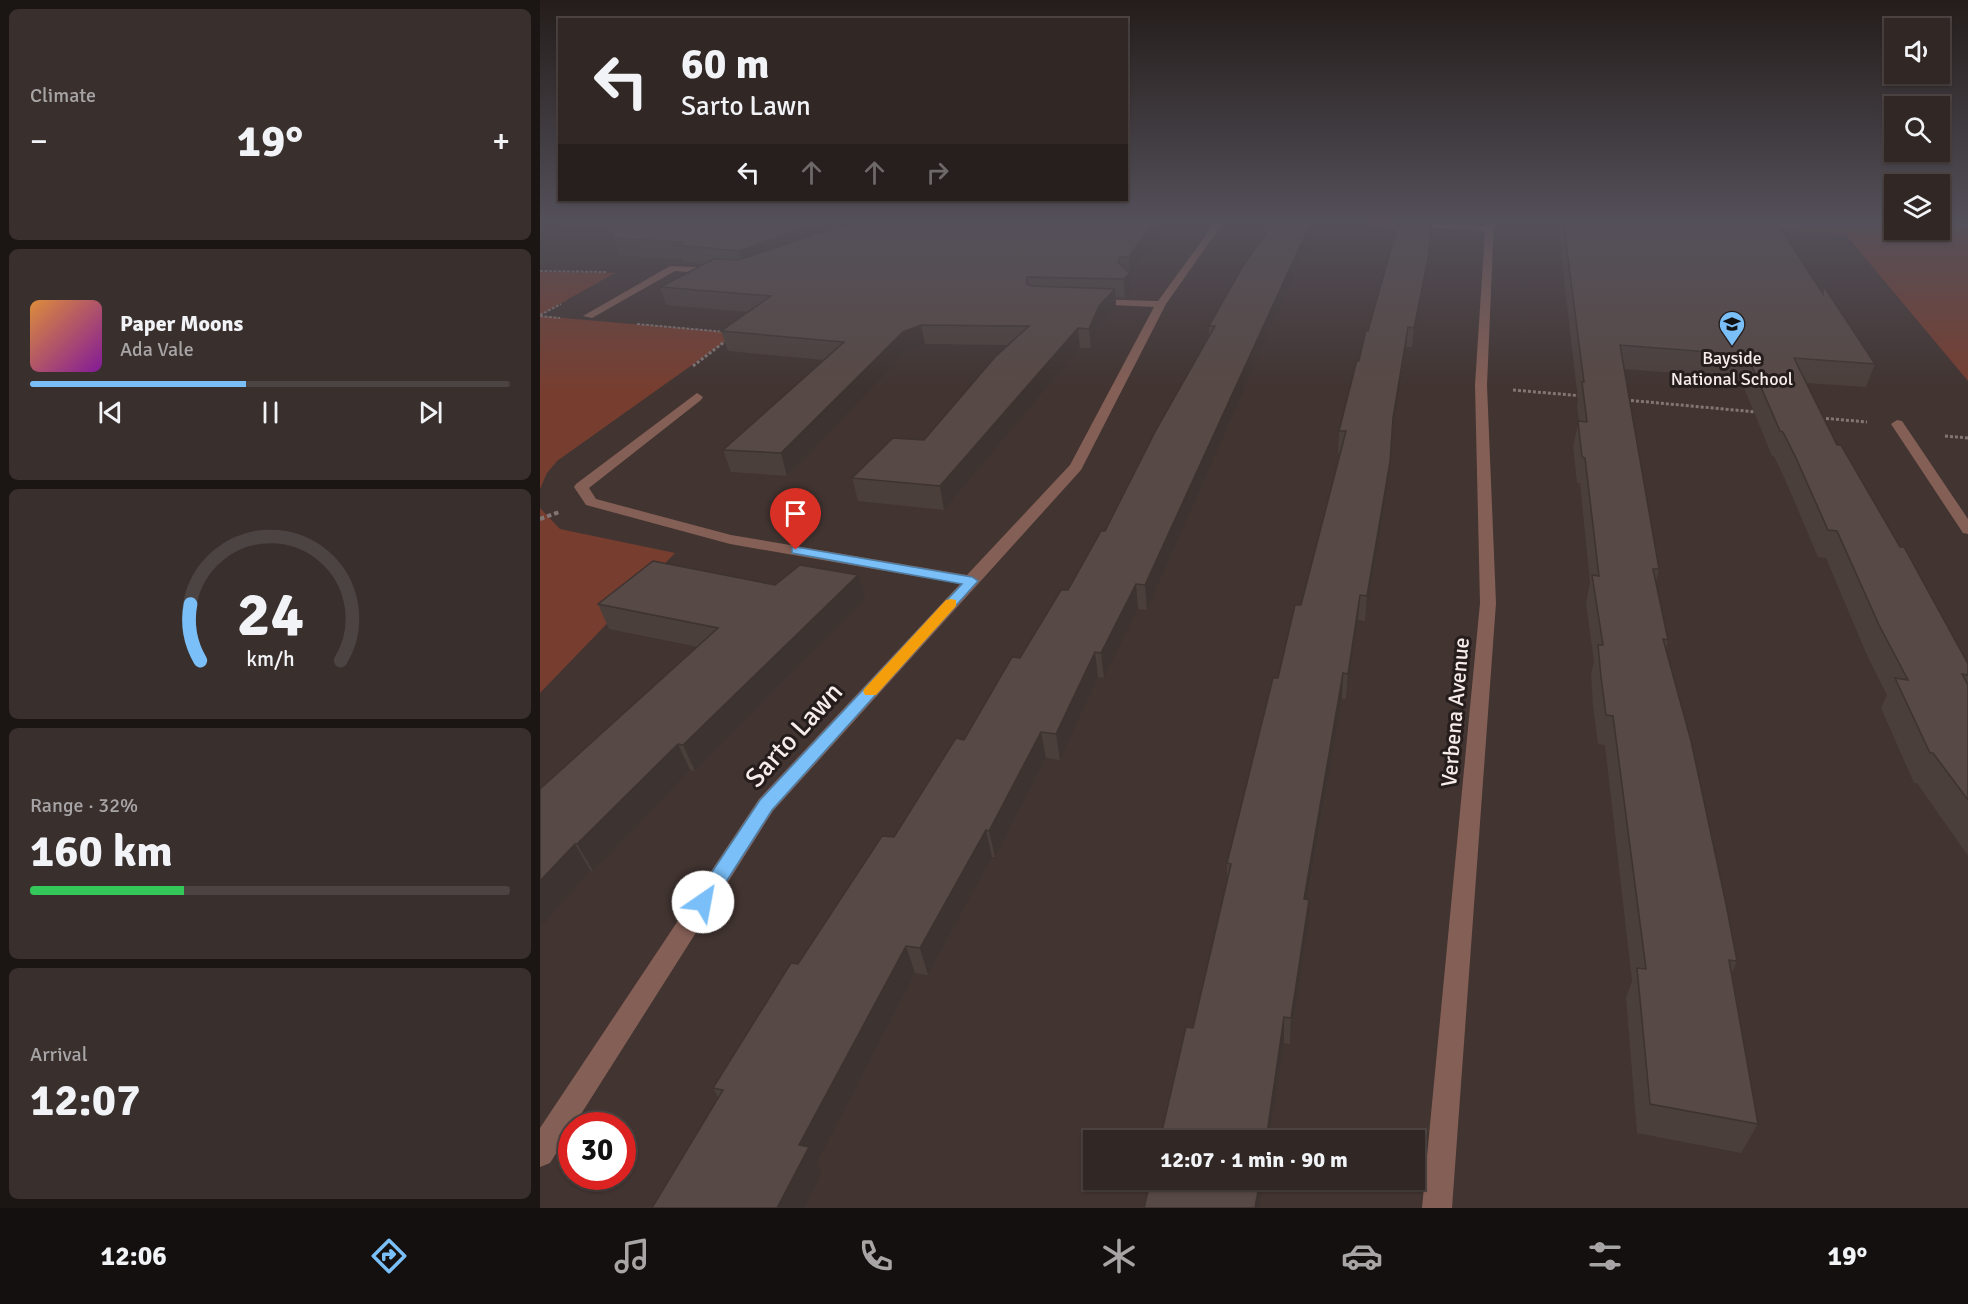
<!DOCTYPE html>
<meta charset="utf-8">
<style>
body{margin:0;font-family:Signika,sans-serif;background:#392f2d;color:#f1f3f6;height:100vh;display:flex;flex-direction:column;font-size:22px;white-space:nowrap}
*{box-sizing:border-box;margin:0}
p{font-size:20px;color:#a8a5a7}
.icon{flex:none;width:33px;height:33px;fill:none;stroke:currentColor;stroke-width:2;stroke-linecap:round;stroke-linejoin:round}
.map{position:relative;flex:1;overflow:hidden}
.details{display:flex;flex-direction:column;gap:9px;padding:9px;background:#1b1514;width:540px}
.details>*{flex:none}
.top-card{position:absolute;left:18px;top:18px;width:570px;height:183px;border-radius:0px;box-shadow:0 2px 4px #0004,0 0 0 2px #4c4442;background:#312725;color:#f1f3f6;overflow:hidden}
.fabs{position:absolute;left:1344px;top:18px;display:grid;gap:12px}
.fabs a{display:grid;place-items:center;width:66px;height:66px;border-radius:0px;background:#312725;box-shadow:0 2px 4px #0004,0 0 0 2px #4c4442;font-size:30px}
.speed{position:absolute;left:18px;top:1112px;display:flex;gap:12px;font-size:30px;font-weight:700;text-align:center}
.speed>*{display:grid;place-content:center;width:78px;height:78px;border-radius:50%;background:#312725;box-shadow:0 2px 4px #0004,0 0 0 2px #4c4442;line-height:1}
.speed .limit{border:9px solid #d22;background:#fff;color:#111}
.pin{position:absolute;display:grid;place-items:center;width:51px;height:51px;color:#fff;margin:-62px -26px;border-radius:50% 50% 50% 0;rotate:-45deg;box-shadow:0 0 6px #0007}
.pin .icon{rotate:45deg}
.me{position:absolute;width:66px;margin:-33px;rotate:33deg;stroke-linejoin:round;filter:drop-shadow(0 0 4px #0008)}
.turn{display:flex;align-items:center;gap:21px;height:126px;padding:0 24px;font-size:27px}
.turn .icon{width:78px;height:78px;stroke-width:2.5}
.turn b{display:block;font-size:42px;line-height:51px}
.lanes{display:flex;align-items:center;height:57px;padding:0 24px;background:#0003;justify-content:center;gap:30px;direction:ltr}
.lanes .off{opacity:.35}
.big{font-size:45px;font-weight:800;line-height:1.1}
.details .card{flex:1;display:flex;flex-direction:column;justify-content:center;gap:9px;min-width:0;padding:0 21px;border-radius:9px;background:#392f2d}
.details .dial{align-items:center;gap:0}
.dial svg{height:156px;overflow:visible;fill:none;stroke:#4c4442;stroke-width:7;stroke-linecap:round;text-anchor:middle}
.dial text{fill:#f1f3f6;stroke:none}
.song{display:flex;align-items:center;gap:18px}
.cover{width:72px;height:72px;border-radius:9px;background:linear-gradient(135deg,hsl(30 70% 55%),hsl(290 70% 35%))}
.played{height:6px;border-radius:3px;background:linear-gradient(90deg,#7abff8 45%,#4c4442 45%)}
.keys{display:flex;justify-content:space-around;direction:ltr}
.heat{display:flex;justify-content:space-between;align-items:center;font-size:33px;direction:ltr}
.charge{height:9px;border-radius:4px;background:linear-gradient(90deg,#34c759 32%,#4c4442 0)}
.trip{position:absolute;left:543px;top:1130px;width:342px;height:60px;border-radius:0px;background:#312725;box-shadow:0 2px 4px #0004,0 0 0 2px #4c4442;font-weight:800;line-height:60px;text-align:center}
.menu{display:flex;height:96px;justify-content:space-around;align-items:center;background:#14100f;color:#a8a5a7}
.menu .icon{width:42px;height:42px}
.menu .active{color:#7abff8}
.menu b{font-size:27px;color:#f1f3f6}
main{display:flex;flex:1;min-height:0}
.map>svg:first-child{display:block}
.green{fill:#773e30}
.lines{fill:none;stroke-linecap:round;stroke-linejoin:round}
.path-far2{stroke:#827674;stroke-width:2;stroke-dasharray:3 1.5;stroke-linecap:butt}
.path-far1{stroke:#827674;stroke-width:3;stroke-dasharray:3 2;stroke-linecap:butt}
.path{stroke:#827674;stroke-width:4;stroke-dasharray:4.5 3;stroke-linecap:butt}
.service{fill:#845f56;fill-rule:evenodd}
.minor{fill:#845f56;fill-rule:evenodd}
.wall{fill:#4b3f3b}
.shaded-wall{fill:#3d3330}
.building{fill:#574945;stroke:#3d3330;stroke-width:1.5}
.route{fill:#7abff8;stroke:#4f7ca1;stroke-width:1.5}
.slow{fill:#f59e0b}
.labels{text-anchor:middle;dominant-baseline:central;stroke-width:6;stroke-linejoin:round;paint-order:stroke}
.far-poi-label{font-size:18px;fill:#f6edeb;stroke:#241d1c}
.street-label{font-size:22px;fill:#f6edeb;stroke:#241d1c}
.near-street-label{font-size:27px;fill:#f6edeb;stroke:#241d1c}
</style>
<main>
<section class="details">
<div class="card"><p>Climate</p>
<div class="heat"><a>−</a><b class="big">19°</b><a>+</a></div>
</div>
<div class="card">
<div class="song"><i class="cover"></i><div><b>Paper Moons</b><p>Ada Vale</p></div></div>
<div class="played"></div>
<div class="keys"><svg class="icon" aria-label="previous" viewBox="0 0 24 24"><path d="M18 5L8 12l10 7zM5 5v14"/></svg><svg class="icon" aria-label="pause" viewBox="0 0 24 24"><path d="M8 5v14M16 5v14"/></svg><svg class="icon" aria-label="next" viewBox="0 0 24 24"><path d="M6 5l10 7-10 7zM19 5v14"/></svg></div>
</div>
<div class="card dial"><svg viewBox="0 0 100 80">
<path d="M14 69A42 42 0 1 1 86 69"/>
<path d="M14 69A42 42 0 0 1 9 40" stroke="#7abff8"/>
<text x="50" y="56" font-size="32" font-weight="700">24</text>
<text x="50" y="72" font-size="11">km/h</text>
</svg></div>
<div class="card"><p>Range · 32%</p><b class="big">160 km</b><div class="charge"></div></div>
<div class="card"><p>Arrival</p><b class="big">12:07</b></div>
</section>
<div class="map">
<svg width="1428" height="1208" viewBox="0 0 1428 1208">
<rect width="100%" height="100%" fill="#413431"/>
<g class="green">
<path d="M 1225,220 L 1354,220 L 1354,230 L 1400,230 L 1400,220 L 1428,220 L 1428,381 L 1306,235 L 1258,232 L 1230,227 Z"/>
<path d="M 0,272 L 75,273 L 0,315 Z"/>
<path d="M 0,316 L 197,333 L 17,461 L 7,473 L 0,489 Z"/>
<path d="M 0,508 L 20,529 L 135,553 L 0,693 Z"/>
</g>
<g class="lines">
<g class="path-far2">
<path d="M 1413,220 L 1428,227"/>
<path d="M 0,271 L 66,272"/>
<path d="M 0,315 L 21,304"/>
<path d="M 0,316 L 20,318"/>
<path d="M 97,324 L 185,332"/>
</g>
<g class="path-far1">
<path d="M 153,366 L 188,339"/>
<path d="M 973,390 L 1043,396"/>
<path d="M 1086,400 L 1216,412"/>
<path d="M 1281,418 L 1327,422"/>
<path d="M 1405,436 L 1428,438"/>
</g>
<path class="path" d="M 0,519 L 19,512"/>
<path class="service" d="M 130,266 L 175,268 L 180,271 L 175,274 L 135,271 L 52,318 L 43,316 Z"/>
<g class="minor">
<path d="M 677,220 L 685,220 L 626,304 L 541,470 L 233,811 L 10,1163 L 0,1167 L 0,1128 L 219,799 L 420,584 L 190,544 L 46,505 L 34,487 L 36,484 L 157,393 L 163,397 L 161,400 L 49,488 L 56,499 L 191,535 L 427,575 L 530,465 L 614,307 L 553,304 L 548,301 L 549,299 L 618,301 Z"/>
<path d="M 811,220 L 945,226 L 946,220 L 954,220 L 947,385 L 956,603 L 912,1208 L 882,1208 L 940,603 L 935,385 L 945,231 L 815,223 Z"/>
<path d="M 1357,420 L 1362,421 L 1428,519 L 1428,534 L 1423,533 L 1351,424 Z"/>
</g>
</g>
<g class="wall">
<path d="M 0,220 L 627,220 L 590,275 L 591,291 L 585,298 L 576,297 L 576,308 L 561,325 L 551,348 L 540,348 L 404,510 L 318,501 L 312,478 L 384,440 L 468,345 L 385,344 L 367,352 L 247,476 L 191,472 L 183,450 L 284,360 L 188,351 L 181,331 L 208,312 L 126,305 L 120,287 L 163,264 L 143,262 L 142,259 L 80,256 L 74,238 L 73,228 L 0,223 Z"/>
<path d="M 735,220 L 779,220 L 607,610 L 598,609 L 564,678 L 558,677 L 520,760 L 506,758 L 455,857 L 452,857 L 388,975 L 375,973 L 277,1163 L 282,1173 L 178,1097 L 173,1088 L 258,964 L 354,837 L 424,740 L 528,590 L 565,531 L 669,337 L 669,326 Z"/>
<path d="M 1017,220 L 1235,220 L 1281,291 L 1283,285 L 1335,364 L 1326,387 L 1267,383 L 1297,445 L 1428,664 L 1428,856 L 1377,783 L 1374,783 L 1341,708 L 1347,695 L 1326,653 L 1286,558 L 1278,557 L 1247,484 L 1234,456 L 1232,456 L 1200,378 L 1084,369 L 1119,569 L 1116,582 L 1128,640 L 1126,648 L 1197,961 L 1192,973 L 1218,1124 L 1201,1153 L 1097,1133 L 1086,998 L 1092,981 L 1065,745 L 1058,744 L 1053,706 L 1051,674 L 1054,662 L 1046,603 L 1050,583 L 1040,483 L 1037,483 L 1033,446 L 1039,421 L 1037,406 L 1038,399 Z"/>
<path d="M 887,272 L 872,347 L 866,347 L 852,434 L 848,484 L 825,621 L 818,620 L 806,699 L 802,699 L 768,900 L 768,927 L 750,1044 L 744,1043 L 729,1140 L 620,1140 L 653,1028 L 687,882 L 687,863 L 738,678 L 761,605 L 801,453 L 798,453 L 799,431 L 828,331 Z"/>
<path d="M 235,585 L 325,599 L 155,771 L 150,770 L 53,871 L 50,870 L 0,789 L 158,647 L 69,629 L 58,604 Z"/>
</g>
<g class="shaded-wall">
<path d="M 292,220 L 364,220 L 204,268 L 199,251 L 274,224 Z"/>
<path d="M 615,220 L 627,220 L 590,275 L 591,291 L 585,298 L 584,279 L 590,273 L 589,257 Z"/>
<path d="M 772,220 L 779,220 L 607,610 L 605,585 Z"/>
<path d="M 889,254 L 887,272 L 872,347 L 874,328 Z"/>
<path d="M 575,289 L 576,308 L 561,325 L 551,348 L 549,329 L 559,306 Z"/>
<path d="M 381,325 L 385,344 L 367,352 L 247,476 L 241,453 L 363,332 Z"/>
<path d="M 868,327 L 866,347 L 851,440 L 853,418 Z"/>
<path d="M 538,328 L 540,348 L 404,510 L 400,486 Z"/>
<path d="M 850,462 L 848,484 L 825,621 L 827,596 Z"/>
<path d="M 318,575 L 325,599 L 155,771 L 143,745 Z"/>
<path d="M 596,584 L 598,609 L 564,678 L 561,653 Z"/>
<path d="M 820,595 L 818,620 L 806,699 L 808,674 Z"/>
<path d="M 555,652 L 558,677 L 520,760 L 516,734 Z"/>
<path d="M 803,673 L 802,699 L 763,926 L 764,899 Z"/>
<path d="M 501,732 L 506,758 L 455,857 L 449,831 Z"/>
<path d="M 138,744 L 150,770 L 53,871 L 37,844 Z"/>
<path d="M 446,830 L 452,857 L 388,975 L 380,948 Z"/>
<path d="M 35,844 L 50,870 L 0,928 L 0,881 Z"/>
<path d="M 769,900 L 768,927 L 750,1044 L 751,1018 Z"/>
<path d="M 366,946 L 375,973 L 277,1163 L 282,1173 L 264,1208 L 237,1208 L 259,1145 Z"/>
<path d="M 744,1017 L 744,1043 L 729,1140 L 726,1140 Z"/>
<path d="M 720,1179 L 723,1179 L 719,1208 L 715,1208 Z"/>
</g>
<g class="building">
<path d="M 73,220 L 292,220 L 274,224 L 199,251 L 137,245 L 142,242 L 74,238 Z"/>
<path d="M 330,220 L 615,220 L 589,257 L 580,257 L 578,262 L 590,273 L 584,279 L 487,277 L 487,284 L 492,286 L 575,289 L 559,306 L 549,329 L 538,328 L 400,486 L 312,478 L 353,438 L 384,440 L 455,357 L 489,326 L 381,325 L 363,332 L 241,453 L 183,450 L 304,342 L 181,331 L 231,296 L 120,287 L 174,259 L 199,260 L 282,232 Z"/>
<path d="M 735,220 L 772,220 L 605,585 L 596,584 L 561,653 L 555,652 L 516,734 L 501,732 L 449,831 L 446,830 L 380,948 L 366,946 L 259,1145 L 269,1147 L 237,1208 L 112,1208 L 183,1090 L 173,1088 L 251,963 L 258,964 L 342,836 L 354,837 L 416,738 L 424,740 L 472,657 L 480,658 L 521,590 L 528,590 L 561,531 L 565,531 L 616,430 L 675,326 L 669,326 L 703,266 Z"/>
<path d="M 859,220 L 891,220 L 889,254 L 874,328 L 868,327 L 853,418 L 850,462 L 827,596 L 820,595 L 808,674 L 803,673 L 764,899 L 769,900 L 751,1018 L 744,1017 L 726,1140 L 620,1140 L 646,1027 L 653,1028 L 691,864 L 687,863 L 733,678 L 738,678 L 755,605 L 761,605 L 806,431 L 799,431 L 817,360 L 819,361 L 826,330 L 828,331 Z"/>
<path d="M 1023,220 L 1235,220 L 1283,294 L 1283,285 L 1335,364 L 1254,358 L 1297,445 L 1301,445 L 1360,547 L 1364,547 L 1428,664 L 1428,675 L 1422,674 L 1428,685 L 1428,800 L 1393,753 L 1390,753 L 1355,678 L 1368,680 L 1339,625 L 1297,531 L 1288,530 L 1256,458 L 1243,432 L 1240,431 L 1207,355 L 1080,345 L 1119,569 L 1113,569 L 1128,640 L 1123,639 L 1151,741 L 1186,904 L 1197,961 L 1189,960 L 1218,1124 L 1110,1104 L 1097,968 L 1106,969 L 1073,716 L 1066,715 L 1061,677 L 1058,645 L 1063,645 L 1052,575 L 1059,576 L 1045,458 L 1042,457 L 1038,421 L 1047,422 L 1042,382 L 1044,382 Z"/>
<path d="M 113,561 L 235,585 L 260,565 L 318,575 L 143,745 L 138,744 L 37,844 L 35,844 L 0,881 L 0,789 L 178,628 L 58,604 Z"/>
<path d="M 611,1179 L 720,1179 L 715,1208 L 604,1208 Z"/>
</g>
<linearGradient id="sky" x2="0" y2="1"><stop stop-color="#241d1b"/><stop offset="0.57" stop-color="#54505a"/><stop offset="1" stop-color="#54505a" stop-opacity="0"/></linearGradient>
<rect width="1428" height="389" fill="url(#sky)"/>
<path class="route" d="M 256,547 L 432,577 L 438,581 L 232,810 L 170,907 L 163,909 L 156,907 L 154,902 L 156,896 L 220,800 L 422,584 L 252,553 L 252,548 Z"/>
<path class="slow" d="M 411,599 L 416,600 L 416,606 L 336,695 L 325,695 L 323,691 L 325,688 L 406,600 Z"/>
<defs>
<g id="school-pin" transform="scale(1.35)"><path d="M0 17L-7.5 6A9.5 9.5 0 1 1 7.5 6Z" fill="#7abff8" stroke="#241d1c"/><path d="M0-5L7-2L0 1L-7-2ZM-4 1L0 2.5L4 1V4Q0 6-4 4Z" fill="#111"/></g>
</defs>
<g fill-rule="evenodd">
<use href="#school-pin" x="1192" y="324"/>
</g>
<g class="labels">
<g class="far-poi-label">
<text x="1192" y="358">Bayside<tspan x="1192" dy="21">National School</tspan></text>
</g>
<g class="street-label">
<text transform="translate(915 712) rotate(-85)">Verbena Avenue</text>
</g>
<g class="near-street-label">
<text transform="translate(254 735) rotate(-48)">Sarto Lawn</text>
</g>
</g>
</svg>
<div class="fabs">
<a><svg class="icon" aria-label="sound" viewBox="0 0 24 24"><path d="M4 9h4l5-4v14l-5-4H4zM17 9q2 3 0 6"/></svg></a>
<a><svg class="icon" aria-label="search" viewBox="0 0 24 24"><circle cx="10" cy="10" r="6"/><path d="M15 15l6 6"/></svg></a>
<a><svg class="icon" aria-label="layers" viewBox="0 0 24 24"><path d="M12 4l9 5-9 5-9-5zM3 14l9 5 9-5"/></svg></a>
</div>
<div class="speed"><div class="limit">30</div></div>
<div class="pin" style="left:256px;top:550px;background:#d93025"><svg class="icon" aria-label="arrive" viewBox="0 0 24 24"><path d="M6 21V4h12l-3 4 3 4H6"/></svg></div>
<svg class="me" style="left:163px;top:902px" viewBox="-20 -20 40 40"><circle r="19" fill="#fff"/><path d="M0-13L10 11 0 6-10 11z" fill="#7abff8"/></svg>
<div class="trip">12:07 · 1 min · 90 m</div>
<div class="top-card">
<div class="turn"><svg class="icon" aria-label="left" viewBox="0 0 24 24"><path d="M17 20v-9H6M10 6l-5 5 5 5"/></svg><div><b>60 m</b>Sarto Lawn</div></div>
<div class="lanes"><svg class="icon" aria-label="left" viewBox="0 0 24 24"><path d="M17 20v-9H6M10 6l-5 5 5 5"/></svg><svg class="icon off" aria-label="ahead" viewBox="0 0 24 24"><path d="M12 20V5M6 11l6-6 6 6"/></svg><svg class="icon off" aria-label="ahead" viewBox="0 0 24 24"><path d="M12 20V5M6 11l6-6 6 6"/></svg><svg class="icon off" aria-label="right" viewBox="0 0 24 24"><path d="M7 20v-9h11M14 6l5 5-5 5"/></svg></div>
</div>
</div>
</main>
<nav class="menu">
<b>12:06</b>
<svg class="icon active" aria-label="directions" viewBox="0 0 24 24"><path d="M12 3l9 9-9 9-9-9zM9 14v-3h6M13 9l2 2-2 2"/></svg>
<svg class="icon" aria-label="music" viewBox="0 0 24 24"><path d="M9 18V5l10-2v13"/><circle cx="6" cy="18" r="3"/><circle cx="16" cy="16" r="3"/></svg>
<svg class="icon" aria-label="phone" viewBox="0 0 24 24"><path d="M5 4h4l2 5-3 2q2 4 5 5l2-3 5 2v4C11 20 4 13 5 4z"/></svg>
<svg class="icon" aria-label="climate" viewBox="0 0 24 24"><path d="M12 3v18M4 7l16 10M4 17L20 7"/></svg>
<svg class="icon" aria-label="car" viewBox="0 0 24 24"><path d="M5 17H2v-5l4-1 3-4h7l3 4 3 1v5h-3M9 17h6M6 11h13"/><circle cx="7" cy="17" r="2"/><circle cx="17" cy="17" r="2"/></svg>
<svg class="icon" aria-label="filters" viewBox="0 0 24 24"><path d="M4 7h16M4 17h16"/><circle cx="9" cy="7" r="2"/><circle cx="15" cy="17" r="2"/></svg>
<b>19°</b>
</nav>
